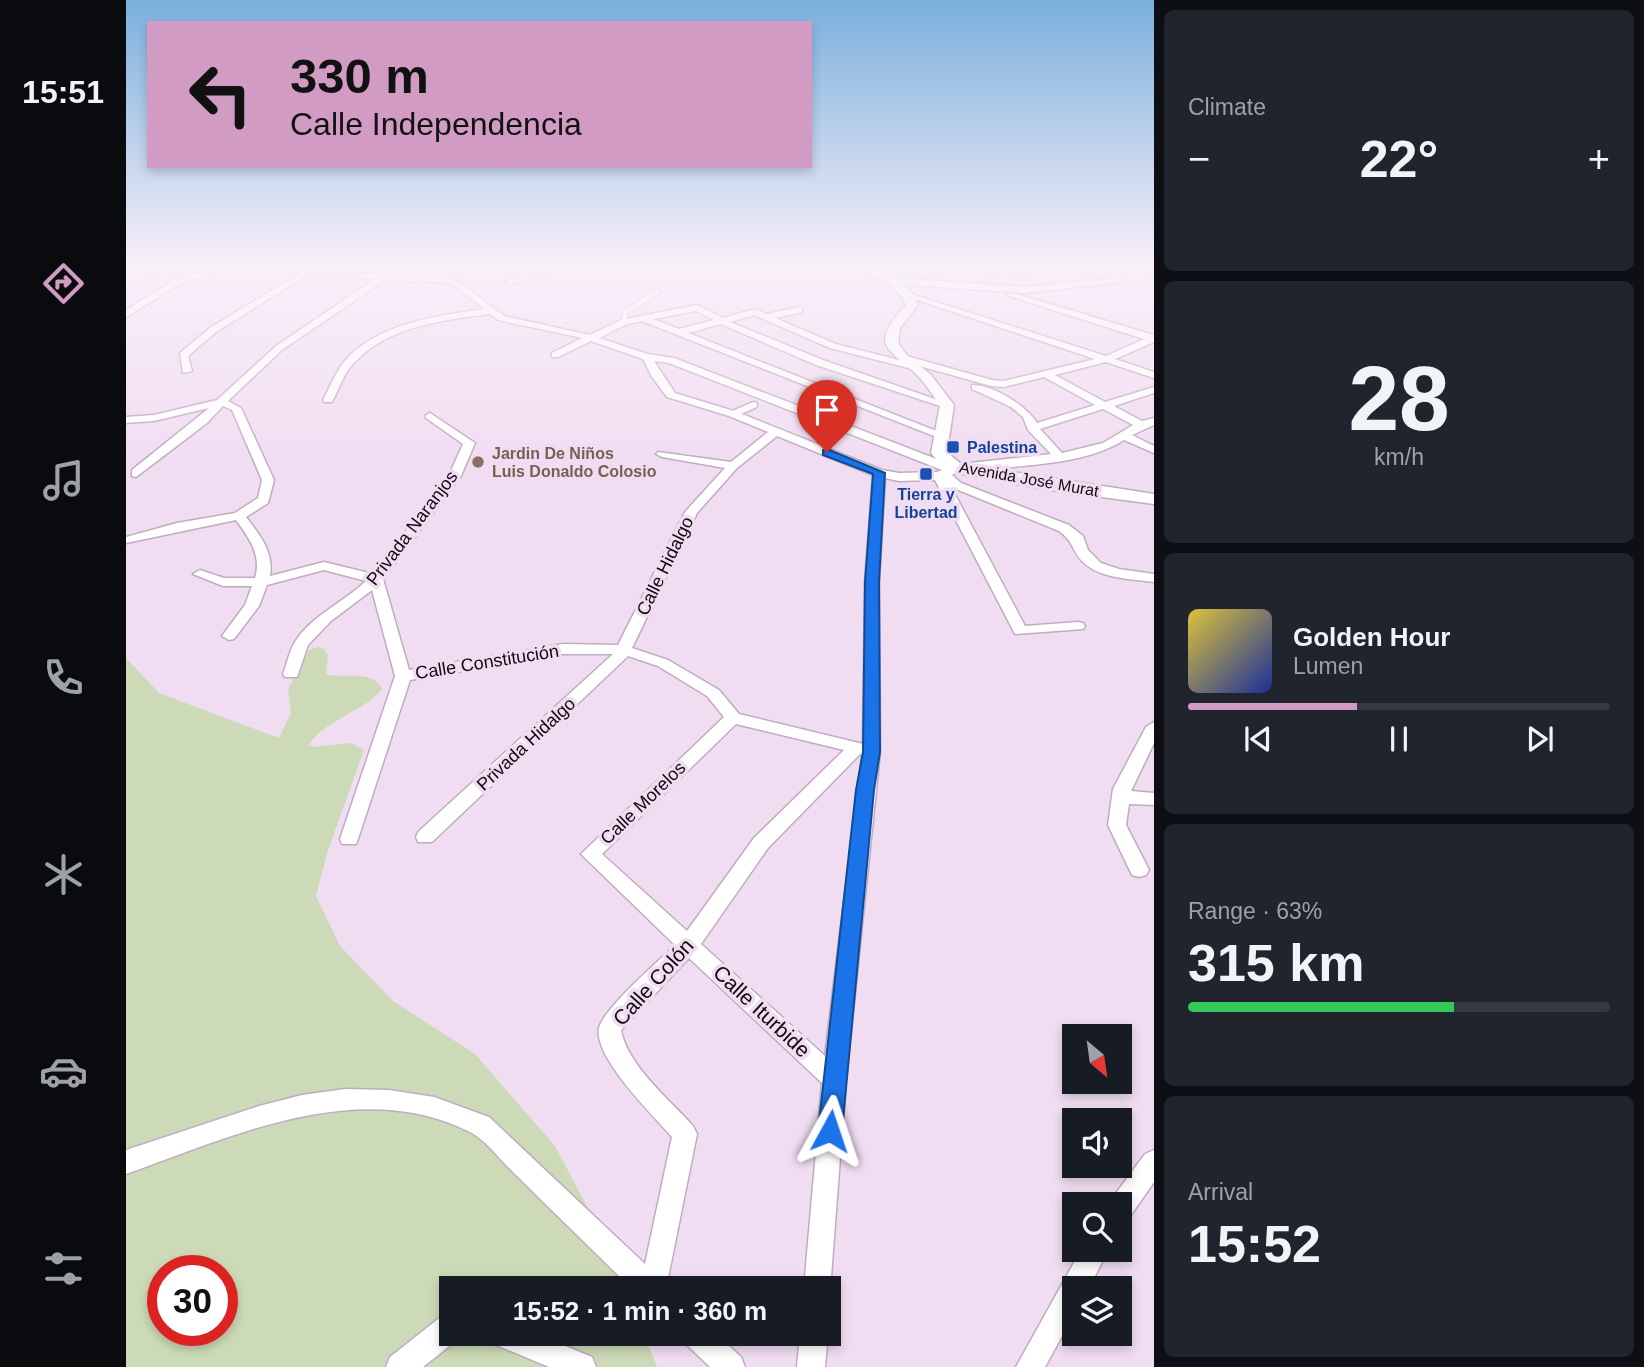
<!DOCTYPE html>
<meta charset="utf-8">
<style>
body{margin:0;font-family:Arial,sans-serif;background:#20242c;color:#f1f3f6;height:100vh;display:flex;flex-direction:column;font-size:26px;white-space:nowrap}
*{box-sizing:border-box;margin:0}
p{font-size:23px;color:#9ea1a6}
.icon{flex:none;width:38px;height:38px;fill:none;stroke:currentColor;stroke-width:2;stroke-linecap:round;stroke-linejoin:round}
.map{position:relative;flex:1;overflow:hidden}
.side{display:flex;flex-direction:column;gap:10px;padding:10px;background:#0d0f14;width:490px}
.side>*{flex:none}
.guide{position:absolute;left:21px;top:21px;width:665px;height:147px;border-radius:0px;box-shadow:0 4px 10px #0003;background:#d19bc3;color:#111;overflow:hidden}
.needle{width:46px;rotate:151deg}
.fabs{position:absolute;left:936px;top:1024px;display:grid;gap:14px}
.fabs a{display:grid;place-items:center;width:70px;height:70px;border-radius:0px;background:#171b24;box-shadow:0 4px 10px #0003;font-size:35px}
.speed{position:absolute;left:21px;top:1255px;display:flex;gap:14px;font-size:35px;font-weight:700;text-align:center}
.speed>*{display:grid;place-content:center;width:91px;height:91px;border-radius:50%;background:#171b24;box-shadow:0 4px 10px #0003;line-height:1}
.speed .limit{border:10px solid #d22;background:#fff;color:#111}
.pin{position:absolute;display:grid;place-items:center;width:60px;height:60px;color:#fff;margin:-72px -30px;border-radius:50% 50% 50% 0;rotate:-45deg;box-shadow:0 0 7px #0007}
.pin .icon{rotate:45deg}
.me{position:absolute;width:77px;margin:-38px;rotate:5deg;stroke-linejoin:round;filter:drop-shadow(0 0 5px #0008)}
.turn{display:flex;align-items:center;gap:24px;height:147px;padding:0 28px;font-size:32px}
.turn .icon{width:91px;height:91px;stroke-width:2.5}
.turn b{display:block;font-size:49px;line-height:60px}
.big{font-size:52px;font-weight:700;line-height:1.1}
.side .widget{flex:1;display:flex;flex-direction:column;justify-content:center;gap:10px;min-width:0;padding:0 24px;border-radius:10px;background:#20242c}
.side .dial{align-items:center;gap:0}
.dial b{font-size:91px;line-height:1}
.song{display:flex;align-items:center;gap:21px}
.cover{width:84px;height:84px;border-radius:10px;background:linear-gradient(135deg,hsl(50 70% 55%),hsl(230 70% 35%))}
.played{height:7px;border-radius:4px;background:linear-gradient(90deg,#d19bc3 40%,#363941 40%)}
.keys{display:flex;justify-content:space-around;direction:ltr}
.heat{display:flex;justify-content:space-between;align-items:center;font-size:38px;direction:ltr}
.charge{height:10px;border-radius:5px;background:linear-gradient(90deg,#34c759 63%,#363941 0)}
.trip{position:absolute;left:313px;top:1276px;width:402px;height:70px;border-radius:0px;background:#171b24;box-shadow:0 4px 10px #0003;font-weight:700;line-height:70px;text-align:center}
main{display:flex;flex:1;min-height:0}
.tabs{display:flex;flex-direction:column;width:126px;justify-content:space-around;align-items:center;background:#090b0e;color:#9ea1a6}
.tabs .icon{width:49px;height:49px}
.tabs .current{color:#d19bc3}
.tabs b{font-size:32px;color:#f1f3f6}
.map>svg:first-child{display:block}
.green{fill:#ccdab7;fill-rule:evenodd}
.lines{fill:none;stroke-linecap:round;stroke-linejoin:round}
.service-far1-casing{stroke:#c0acc0;stroke-width:6}
.service-casing{stroke:#c0acc0;stroke-width:9}
.minor-casing{stroke:#c0acc0;stroke-width:3}
.tertiary-casing{stroke:#c0acc0;stroke-width:3}
.service-far1{stroke:#fff;stroke-width:4.5}
.service{stroke:#fff;stroke-width:6}
.minor{fill:#fff;fill-rule:evenodd}
.tertiary{fill:#fff;fill-rule:evenodd}
.route{fill:#1a73e8;stroke:#114b97;stroke-width:2}
.transit-dot{fill:#1a4fb4;stroke:#f1ddf2;stroke-width:2.5}
.education-dot{fill:#8d6e63;stroke:#f1ddf2;stroke-width:2.5}
.labels{text-anchor:middle;dominant-baseline:central;stroke-width:7;stroke-linejoin:round;paint-order:stroke}
.far-transit-label{font-size:16px;font-weight:bold;fill:#164399;stroke:#f1ddf2;text-anchor:start}
.far-education-label{font-size:16px;font-weight:bold;fill:#785e54;stroke:#f1ddf2;text-anchor:start}
.far-street-label{font-size:16px;fill:#0f090f;stroke:#f1ddf2}
.street-label{font-size:18px;fill:#0f090f;stroke:#f1ddf2}
.near-street-label{font-size:21px;fill:#0f090f;stroke:#f1ddf2}
</style>
<main>
<nav class="tabs">
<b>15:51</b>
<svg class="icon current" aria-label="directions" viewBox="0 0 24 24"><path d="M12 3l9 9-9 9-9-9zM9 14v-3h6M13 9l2 2-2 2"/></svg>
<svg class="icon" aria-label="music" viewBox="0 0 24 24"><path d="M9 18V5l10-2v13"/><circle cx="6" cy="18" r="3"/><circle cx="16" cy="16" r="3"/></svg>
<svg class="icon" aria-label="phone" viewBox="0 0 24 24"><path d="M5 4h4l2 5-3 2q2 4 5 5l2-3 5 2v4C11 20 4 13 5 4z"/></svg>
<svg class="icon" aria-label="climate" viewBox="0 0 24 24"><path d="M12 3v18M4 7l16 10M4 17L20 7"/></svg>
<svg class="icon" aria-label="car" viewBox="0 0 24 24"><path d="M5 17H2v-5l4-1 3-4h7l3 4 3 1v5h-3M9 17h6M6 11h13"/><circle cx="7" cy="17" r="2"/><circle cx="17" cy="17" r="2"/></svg>
<svg class="icon" aria-label="filters" viewBox="0 0 24 24"><path d="M4 7h16M4 17h16"/><circle cx="9" cy="7" r="2"/><circle cx="15" cy="17" r="2"/></svg>
</nav>
<div class="map">
<svg width="1028" height="1367" viewBox="0 0 1028 1367">
<rect width="100%" height="100%" fill="#f1ddf2"/>
<path class="green" d="M 192,647 L 198,649 L 202,656 L 200,674 C 216,679 248,669 256,689 C 240,711 203,717 182,745 L 188,747 L 225,743 L 238,750 L 201,853 L 190,896 L 214,946 L 267,1001 L 349,1054 L 429,1146 L 489,1259 L 500,1288 L 326,1288 L 326,1334 L 518,1334 L 531,1367 L 0,1367 L 0,658 L 33,693 L 153,738 L 165,713 L 162,689 L 183,650 ZM 37,1270 L 96,1270 L 96,1330 L 37,1330 Z"/>
<g class="lines">
<g class="service-far1-casing">
<path id="service-far1" d="M 498,322 L 499,312 L 532,292"/>
</g>
<g class="service-casing">
<path id="service" d="M 607,414 L 628,405"/>
</g>
<g class="minor-casing">
<g id="minor">
<path d="M 31,267 L 41,267 L 7,281 L 0,279 Z"/>
<path d="M 91,267 L 102,267 L 56,283 L 0,317 L 0,310 L 50,279 Z"/>
<path d="M 161,267 L 186,267 L 220,273 L 327,278 L 378,316 L 464,335 L 495,320 L 571,305 L 597,318 L 629,309 L 641,314 L 673,307 L 676,308 L 676,312 L 649,318 L 710,344 L 773,360 L 774,356 L 777,355 L 866,380 L 878,381 L 969,359 L 779,296 L 779,292 L 980,356 L 1018,339 L 880,295 L 887,293 L 1028,335 L 1028,342 L 989,359 L 1028,372 L 1028,378 L 980,362 L 929,375 L 979,402 L 1028,387 L 1028,393 L 988,406 L 1016,421 L 1028,418 L 1028,425 L 1006,435 L 1028,446 L 1028,453 L 998,440 C 956,467 883,466 833,471 L 826,475 L 835,483 L 943,525 L 957,536 L 962,550 L 975,563 L 993,569 L 1028,574 L 1028,582 C 1006,579 974,579 957,562 C 945,550 949,543 933,531 L 825,487 L 899,626 L 952,622 L 957,623 L 959,626 L 957,629 L 889,634 L 809,480 L 773,481 L 759,478 L 753,582 L 754,752 L 720,1079 L 704,1290 L 704,1288 L 678,1288 L 696,1083 L 563,958 L 495,1030 C 501,1065 544,1100 567,1126 L 571,1134 L 540,1288 L 505,1288 C 466,1249 426,1211 387,1172 C 374,1160 360,1140 344,1132 C 234,1076 106,1136 0,1174 L 0,1150 L 133,1106 L 176,1095 L 219,1089 L 263,1090 L 308,1097 L 363,1117 L 519,1264 L 546,1137 C 528,1116 467,1057 473,1028 C 478,1008 533,961 549,945 L 455,854 L 598,717 L 581,696 L 532,666 L 502,656 L 306,842 L 292,842 L 290,837 L 292,832 L 487,654 L 437,654 L 284,680 L 232,839 L 230,844 L 216,844 L 214,839 L 269,676 L 246,590 L 205,621 L 182,645 L 171,677 L 159,677 L 157,674 C 161,664 163,651 169,642 C 185,616 218,602 240,581 L 198,570 L 141,585 L 133,606 L 108,639 L 103,640 L 96,636 L 119,605 L 126,586 L 97,586 L 67,574 L 74,570 L 98,578 L 129,578 C 136,555 123,538 110,520 L 0,543 L 0,537 L 51,523 L 109,513 L 132,498 L 136,480 L 106,410 L 97,406 L 81,423 L 10,477 L 6,476 L 6,470 L 83,408 L 28,421 L 0,423 L 0,417 L 28,415 L 91,400 L 150,346 L 249,279 L 186,272 L 90,332 L 62,356 L 66,371 L 57,373 L 54,353 L 84,328 L 177,271 ZM 259,280 L 325,283 L 358,309 C 311,316 251,323 218,362 C 209,373 204,387 197,400 L 198,402 L 206,402 C 213,390 217,374 227,364 C 261,326 317,320 364,314 L 372,320 L 456,338 L 426,353 L 426,357 L 432,357 L 465,341 L 517,359 L 526,377 L 541,397 L 603,416 L 642,432 L 605,462 L 532,452 L 530,454 L 536,457 L 599,468 L 559,512 L 492,645 L 437,644 L 283,670 L 257,579 L 335,476 L 349,443 L 304,413 L 299,416 L 300,418 L 337,444 L 323,475 L 247,574 L 198,562 L 144,576 C 148,552 134,535 120,517 L 142,503 L 148,480 L 115,408 L 102,401 L 156,350 ZM 570,311 L 588,320 L 553,329 L 527,319 ZM 628,315 L 704,348 L 786,369 L 790,365 L 865,386 L 878,387 L 918,377 L 969,405 L 911,423 C 901,406 866,384 846,385 L 846,389 L 885,407 L 897,417 L 902,430 L 925,454 L 826,465 L 548,358 L 522,354 L 473,338 L 501,324 L 516,321 L 813,438 L 823,436 L 562,333 L 595,324 L 690,365 L 817,407 L 826,405 L 697,360 L 604,322 ZM 528,361 L 543,363 L 816,470 L 811,472 L 773,473 L 756,470 L 611,412 L 549,393 ZM 977,409 L 1007,425 L 977,443 L 936,453 L 914,429 ZM 651,436 L 747,475 L 739,582 L 737,744 L 613,714 L 593,690 L 542,660 L 506,648 L 571,513 L 611,468 ZM 610,724 L 718,750 L 628,838 L 561,931 L 476,854 ZM 734,754 L 736,755 L 699,1056 L 575,944 L 642,848 Z"/>
<path d="M 429,267 L 440,267 L 383,285 L 379,282 Z"/>
<path d="M 835,267 L 880,271 L 909,267 L 913,269 L 880,275 Z"/>
<path d="M 982,267 L 993,267 L 1016,273 L 1023,267 L 1028,267 L 1028,270 L 1015,280 L 898,293 L 770,284 L 766,281 L 770,278 L 898,287 L 1009,276 Z"/>
<path d="M 1028,722 L 1028,743 L 1005,791 L 1028,793 L 1028,805 L 1003,804 L 1000,825 L 1023,870 L 1020,875 L 1013,877 L 1006,875 L 982,825 L 987,789 L 1020,727 Z"/>
<path d="M 1028,1150 L 1028,1182 L 1003,1218 L 994,1221 L 994,1204 L 983,1204 L 985,1200 L 1019,1154 Z"/>
<path d="M 955,1250 L 982,1250 L 963,1288 L 948,1288 L 948,1314 L 919,1367 L 890,1367 Z"/>
<path d="M 326,1312 L 326,1334 L 337,1334 L 336,1336 L 297,1367 L 260,1367 L 264,1357 L 316,1316 Z"/>
<path d="M 364,1334 L 410,1334 L 466,1357 L 470,1367 L 423,1367 L 368,1344 Z"/>
<path d="M 556,1334 L 590,1334 L 615,1357 L 619,1367 L 584,1367 L 560,1344 Z"/>
<path d="M 674,1334 L 702,1334 L 699,1367 L 671,1367 Z"/>
</g>
</g>
<g class="tertiary-casing">
<path id="tertiary" d="M 736,267 C 761,265 782,282 792,305 L 774,328 L 772,343 L 781,355 L 805,375 L 828,405 L 821,452 L 835,464 L 1028,494 L 1028,504 L 931,491 L 830,473 L 816,466 L 805,453 L 814,405 C 807,396 801,386 794,378 C 763,347 741,347 780,305 C 771,283 752,280 736,267 Z"/>
</g>
<use href="#service-far1" class="service-far1"/>
<use href="#service" class="service"/>
<use href="#minor" class="minor"/>
<use href="#tertiary" class="tertiary"/>
</g>
<linearGradient id="sky" x2="0" y2="1"><stop stop-color="#7bb0dd"/><stop offset="0.58" stop-color="#f9f0f9"/><stop offset="1" stop-color="#f9f0f9" stop-opacity="0"/></linearGradient>
<rect width="1028" height="458" fill="url(#sky)"/>
<path class="route" d="M 701,449 L 759,473 L 753,582 L 754,752 L 748,790 L 716,1131 L 713,1139 L 704,1142 L 695,1139 L 692,1131 L 730,790 L 737,752 L 739,582 L 747,474 L 697,455 L 697,450 Z"/>
<g class="transit-dot">
<rect x="820" y="440" width="14" height="14" rx="3.5"/>
<rect x="793" y="467" width="14" height="14" rx="3.5"/>
</g>
<circle class="education-dot" cx="352" cy="462" r="7"/>
<g class="labels">
<g class="far-transit-label">
<text x="841" y="447">Palestina</text>
<text x="800" y="494" text-anchor="middle">Tierra y<tspan x="800" dy="18">Libertad</tspan></text>
</g>
<g class="far-education-label">
<text x="366" y="453">Jardin De Niños<tspan x="366" dy="18">Luis Donaldo Colosio</tspan></text>
</g>
<g class="far-street-label">
<text transform="translate(903 479) rotate(10)">Avenida José Murat</text>
</g>
<g class="street-label">
<text transform="translate(286 528) rotate(-53)">Privada Naranjos</text>
<text transform="translate(539 566) rotate(-64)">Calle Hidalgo</text>
<text transform="translate(361 662) rotate(-9)">Calle Constitución</text>
<text transform="translate(400 744) rotate(-43)">Privada Hidalgo</text>
<text transform="translate(517 803) rotate(-44)">Calle Morelos</text>
</g>
<g class="near-street-label">
<text transform="translate(527 982) rotate(-48)">Calle Colón</text>
<text transform="translate(636 1011) rotate(43)">Calle Iturbide</text>
</g>
</g>
</svg>
<div class="fabs">
<a><svg class="needle" viewBox="-14 -14 28 28"><path d="M0-13l5 13h-10z" fill="#e53935"/><path d="M0 13l5-13h-10z" fill="#9ea1a6"/></svg></a>
<a><svg class="icon" aria-label="sound" viewBox="0 0 24 24"><path d="M4 9h4l5-4v14l-5-4H4zM17 9q2 3 0 6"/></svg></a>
<a><svg class="icon" aria-label="search" viewBox="0 0 24 24"><circle cx="10" cy="10" r="6"/><path d="M15 15l6 6"/></svg></a>
<a><svg class="icon" aria-label="layers" viewBox="0 0 24 24"><path d="M12 4l9 5-9 5-9-5zM3 14l9 5 9-5"/></svg></a>
</div>
<div class="speed"><div class="limit">30</div></div>
<div class="pin" style="left:701px;top:452px;background:#d93025"><svg class="icon" aria-label="arrive" viewBox="0 0 24 24"><path d="M6 21V4h12l-3 4 3 4H6"/></svg></div>
<svg class="me" style="left:704px;top:1131px" viewBox="-20 -20 40 40"><path d="M0-17L14 15 0 8-14 15z" fill="#1a73e8" stroke="#fff" stroke-width="4"/></svg>
<div class="trip">15:52 · 1 min · 360 m</div>
<div class="guide">
<div class="turn"><svg class="icon" aria-label="left" viewBox="0 0 24 24"><path d="M17 20v-9H6M10 6l-5 5 5 5"/></svg><div><b>330 m</b>Calle Independencia</div></div>
</div>
</div>
<section class="side">
<div class="widget"><p>Climate</p>
<div class="heat"><a>−</a><b class="big">22°</b><a>+</a></div>
</div>
<div class="widget dial"><b>28</b><p>km/h</p></div>
<div class="widget">
<div class="song"><i class="cover"></i><div><b>Golden Hour</b><p>Lumen</p></div></div>
<div class="played"></div>
<div class="keys"><svg class="icon" aria-label="previous" viewBox="0 0 24 24"><path d="M18 5L8 12l10 7zM5 5v14"/></svg><svg class="icon" aria-label="pause" viewBox="0 0 24 24"><path d="M8 5v14M16 5v14"/></svg><svg class="icon" aria-label="next" viewBox="0 0 24 24"><path d="M6 5l10 7-10 7zM19 5v14"/></svg></div>
</div>
<div class="widget"><p>Range · 63%</p><b class="big">315 km</b><div class="charge"></div></div>
<div class="widget"><p>Arrival</p><b class="big">15:52</b></div>
</section>
</main>
